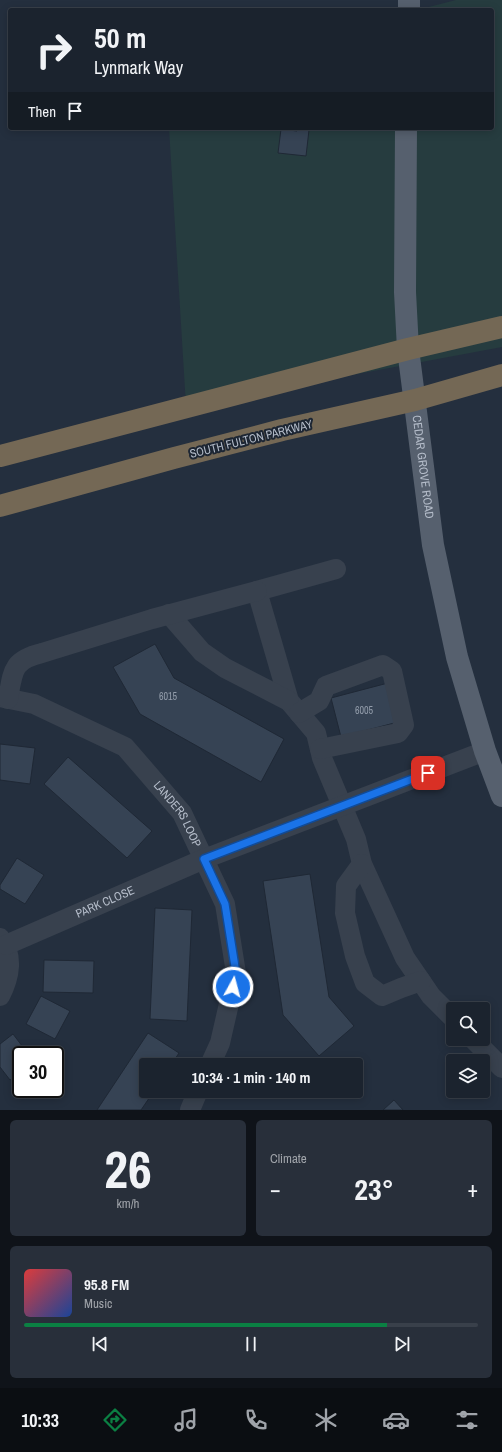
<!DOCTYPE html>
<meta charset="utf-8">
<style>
body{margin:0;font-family:"Archivo Narrow",sans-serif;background:#282f3a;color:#f1f3f6;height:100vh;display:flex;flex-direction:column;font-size:15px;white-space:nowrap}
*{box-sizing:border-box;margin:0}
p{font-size:13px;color:#a0a4aa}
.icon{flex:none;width:22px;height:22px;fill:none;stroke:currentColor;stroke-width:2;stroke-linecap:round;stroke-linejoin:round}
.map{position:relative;height:1110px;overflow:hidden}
.details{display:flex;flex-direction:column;gap:10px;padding:10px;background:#0f1319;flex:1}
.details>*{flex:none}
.guide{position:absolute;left:8px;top:8px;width:486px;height:122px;border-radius:4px;box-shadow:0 2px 10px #0003,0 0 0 1px #39404a;background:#1b232e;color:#f1f3f6;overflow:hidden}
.tools{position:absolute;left:446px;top:1002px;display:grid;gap:8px}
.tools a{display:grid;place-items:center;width:44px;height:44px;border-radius:4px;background:#1b232e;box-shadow:0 2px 10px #0003,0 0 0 1px #39404a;font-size:20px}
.speed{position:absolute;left:12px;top:1046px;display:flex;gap:8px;font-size:20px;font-weight:700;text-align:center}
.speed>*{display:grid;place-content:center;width:52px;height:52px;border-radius:50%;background:#1b232e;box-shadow:0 2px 10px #0003,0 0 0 1px #39404a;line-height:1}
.speed .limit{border:2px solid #111;border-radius:6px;background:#fff;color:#111}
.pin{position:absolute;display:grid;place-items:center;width:34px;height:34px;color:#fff;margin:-17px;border-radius:8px;box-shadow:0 2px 6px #0006}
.me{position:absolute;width:44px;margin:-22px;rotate:7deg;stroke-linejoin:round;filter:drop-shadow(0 0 3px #0008)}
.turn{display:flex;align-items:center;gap:14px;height:84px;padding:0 20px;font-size:18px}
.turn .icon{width:52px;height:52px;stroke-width:2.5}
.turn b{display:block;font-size:28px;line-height:34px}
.then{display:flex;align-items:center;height:38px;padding:0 20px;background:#0003;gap:8px;font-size:15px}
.big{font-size:30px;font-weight:700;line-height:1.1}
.details .widget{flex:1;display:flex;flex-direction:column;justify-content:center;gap:6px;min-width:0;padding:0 14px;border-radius:6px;background:#282f3a}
.details .dial{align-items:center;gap:0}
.dial b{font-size:52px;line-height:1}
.song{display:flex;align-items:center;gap:12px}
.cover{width:48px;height:48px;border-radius:6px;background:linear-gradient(135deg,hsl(0 70% 55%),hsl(220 70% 35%))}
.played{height:4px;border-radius:2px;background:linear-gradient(90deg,#0b8043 80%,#39404a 80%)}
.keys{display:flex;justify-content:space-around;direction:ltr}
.heat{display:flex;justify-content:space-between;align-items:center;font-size:22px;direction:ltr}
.details .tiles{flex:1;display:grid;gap:10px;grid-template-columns:1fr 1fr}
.widget:last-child{grid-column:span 2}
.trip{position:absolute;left:139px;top:1058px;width:224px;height:40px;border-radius:4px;background:#1b232e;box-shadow:0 2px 10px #0003,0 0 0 1px #39404a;font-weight:700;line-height:40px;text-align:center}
.dock{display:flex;height:64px;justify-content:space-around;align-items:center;background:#0b0e12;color:#a0a4aa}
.dock .icon{width:28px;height:28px}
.dock .selected{color:#0b8043}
.dock b{font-size:18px;color:#f1f3f6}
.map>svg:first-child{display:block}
.green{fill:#263c3f}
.building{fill:#364354;stroke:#1f2835}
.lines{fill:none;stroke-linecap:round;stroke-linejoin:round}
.minor{stroke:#38414e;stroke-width:20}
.major{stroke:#56606e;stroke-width:22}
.highway{stroke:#746855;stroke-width:22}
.route-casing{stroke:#114b97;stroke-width:10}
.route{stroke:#1a73e8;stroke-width:7}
.labels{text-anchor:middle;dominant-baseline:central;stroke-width:4;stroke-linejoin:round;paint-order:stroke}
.number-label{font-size:10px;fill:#929caa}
.street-label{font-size:12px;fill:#b4bcc9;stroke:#1d2633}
</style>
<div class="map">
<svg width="502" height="1110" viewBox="0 0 502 1110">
<rect width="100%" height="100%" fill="#242f3e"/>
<path class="green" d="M 456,0 L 502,0 L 502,347 L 186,406 L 169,128 L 492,128 L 492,10 L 417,10 Z"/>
<g class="building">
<path d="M 298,128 L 309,130 L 306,156 L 278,153 L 281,129 L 297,131 Z"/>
<path d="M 155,644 L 174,678 L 284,739 L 261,782 L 140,714 L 113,667 Z"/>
<path d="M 388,683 L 398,722 L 341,737 L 331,698 Z"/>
<path d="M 0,744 L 35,748 L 30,784 L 0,780 Z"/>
<path d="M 68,757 L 152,831 L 127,858 L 44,784 Z"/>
<path d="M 17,858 L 44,875 L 25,904 L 0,889 L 0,885 Z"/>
<path d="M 310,874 L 329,997 L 354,1026 L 319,1056 L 283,1015 L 263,881 Z"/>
<path d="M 155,908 L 192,910 L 187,1021 L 150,1019 Z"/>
<path d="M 44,960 L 94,961 L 93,993 L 43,992 Z"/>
<path d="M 41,996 L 70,1011 L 55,1039 L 26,1024 Z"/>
<path d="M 148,1033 L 179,1053 L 171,1065 L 146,1065 L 146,1091 L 154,1091 L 141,1110 L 97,1110 Z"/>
<path d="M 13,1034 L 29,1055 L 21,1055 L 21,1072 L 10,1080 L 0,1067 L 0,1044 Z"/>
<path d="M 394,1100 L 403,1110 L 383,1110 Z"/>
</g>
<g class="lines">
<g class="minor">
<path d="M 336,569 L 257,591 L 289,701 L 316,733 L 322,758 L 356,839 L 362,864 L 405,958 L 431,996 L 453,1018"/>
<path d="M 169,614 L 202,652 L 225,668 L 289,701"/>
<path id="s1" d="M 0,697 L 34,704 L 125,747 L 182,813 L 225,904 L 236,973 L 220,1043 L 210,1065"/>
<path d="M 8,699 C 13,671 12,660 42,653 L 152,619 L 257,591"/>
<path d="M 299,713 L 319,701 L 326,686 L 383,665 L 392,671 L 404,725 L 398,733 L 320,749"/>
<path d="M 362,864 L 346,886 L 345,913 L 355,956 L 365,983 L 382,996 L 401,988 L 421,981"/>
<path d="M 0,938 C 14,955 10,977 0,996"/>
<path id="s2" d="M 6,945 L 204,859 L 485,751"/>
<path d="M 473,1039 L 502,1068"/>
<path d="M 190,1110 L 198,1091"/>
</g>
<g class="major">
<path d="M 409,10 L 409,0"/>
<path id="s3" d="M 406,128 L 405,292 L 408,349 L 433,545 L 457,657 L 485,751 L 502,796"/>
</g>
<g class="highway">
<path d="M 0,456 L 408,349 L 502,327"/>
<path d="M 0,506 L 174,458 L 282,430 L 415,400 L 502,375"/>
</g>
</g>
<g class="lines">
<g class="route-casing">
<path id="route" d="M 233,987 L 236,973 L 225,904 L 204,859 L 428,773"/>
</g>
<use href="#route" class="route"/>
</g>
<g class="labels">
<g class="number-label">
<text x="168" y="696">6015</text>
<text x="364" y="710">6005</text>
</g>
<g class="street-label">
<text transform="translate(251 439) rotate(-14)">SOUTH FULTON PARKWAY</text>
<text stroke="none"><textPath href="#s3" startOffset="340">CEDAR GROVE ROAD</textPath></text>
<text stroke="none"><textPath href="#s1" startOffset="221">LANDERS LOOP</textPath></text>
<text stroke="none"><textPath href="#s2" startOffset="108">PARK CLOSE</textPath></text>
</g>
</g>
</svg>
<div class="tools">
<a><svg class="icon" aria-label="search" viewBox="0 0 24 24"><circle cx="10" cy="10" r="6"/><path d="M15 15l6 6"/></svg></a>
<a><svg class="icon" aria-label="layers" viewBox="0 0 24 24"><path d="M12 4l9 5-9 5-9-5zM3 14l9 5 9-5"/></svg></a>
</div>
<div class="speed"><div class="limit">30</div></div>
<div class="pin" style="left:428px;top:773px;background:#d93025"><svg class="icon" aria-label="arrive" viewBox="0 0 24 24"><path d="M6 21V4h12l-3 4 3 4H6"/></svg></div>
<svg class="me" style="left:233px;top:987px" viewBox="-20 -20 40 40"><circle r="17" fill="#1a73e8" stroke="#fff" stroke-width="3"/><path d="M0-11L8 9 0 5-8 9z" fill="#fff"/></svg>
<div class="trip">10:34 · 1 min · 140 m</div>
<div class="guide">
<div class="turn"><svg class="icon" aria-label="right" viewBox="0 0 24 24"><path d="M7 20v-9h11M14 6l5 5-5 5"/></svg><div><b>50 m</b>Lynmark Way</div></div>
<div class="then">Then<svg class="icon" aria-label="arrive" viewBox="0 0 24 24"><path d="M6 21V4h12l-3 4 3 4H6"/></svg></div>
</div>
</div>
<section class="details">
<div class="tiles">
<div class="widget dial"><b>26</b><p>km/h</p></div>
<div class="widget"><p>Climate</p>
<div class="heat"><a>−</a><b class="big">23°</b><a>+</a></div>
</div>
<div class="widget">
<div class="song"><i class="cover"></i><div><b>95.8 FM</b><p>Music</p></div></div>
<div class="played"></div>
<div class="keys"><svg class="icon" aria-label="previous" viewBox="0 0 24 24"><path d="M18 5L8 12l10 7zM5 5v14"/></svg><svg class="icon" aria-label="pause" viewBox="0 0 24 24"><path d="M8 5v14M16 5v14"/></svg><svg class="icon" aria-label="next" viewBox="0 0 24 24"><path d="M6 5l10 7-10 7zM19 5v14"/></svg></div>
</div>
</div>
</section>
<nav class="dock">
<b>10:33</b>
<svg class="icon selected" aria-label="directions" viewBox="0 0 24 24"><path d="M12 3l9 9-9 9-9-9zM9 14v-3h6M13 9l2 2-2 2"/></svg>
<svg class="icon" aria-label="music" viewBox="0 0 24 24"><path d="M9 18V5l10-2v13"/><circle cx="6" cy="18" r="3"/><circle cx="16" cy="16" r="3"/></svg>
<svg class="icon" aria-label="phone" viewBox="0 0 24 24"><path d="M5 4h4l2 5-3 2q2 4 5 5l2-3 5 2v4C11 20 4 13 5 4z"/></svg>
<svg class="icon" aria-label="climate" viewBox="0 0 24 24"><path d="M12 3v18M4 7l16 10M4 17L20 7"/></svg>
<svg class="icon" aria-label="car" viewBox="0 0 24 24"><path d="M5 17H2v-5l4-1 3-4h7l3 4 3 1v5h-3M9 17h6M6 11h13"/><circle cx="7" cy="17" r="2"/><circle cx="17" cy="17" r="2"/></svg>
<svg class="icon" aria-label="filters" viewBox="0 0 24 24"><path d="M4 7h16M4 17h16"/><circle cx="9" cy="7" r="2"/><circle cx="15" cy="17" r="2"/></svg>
</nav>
